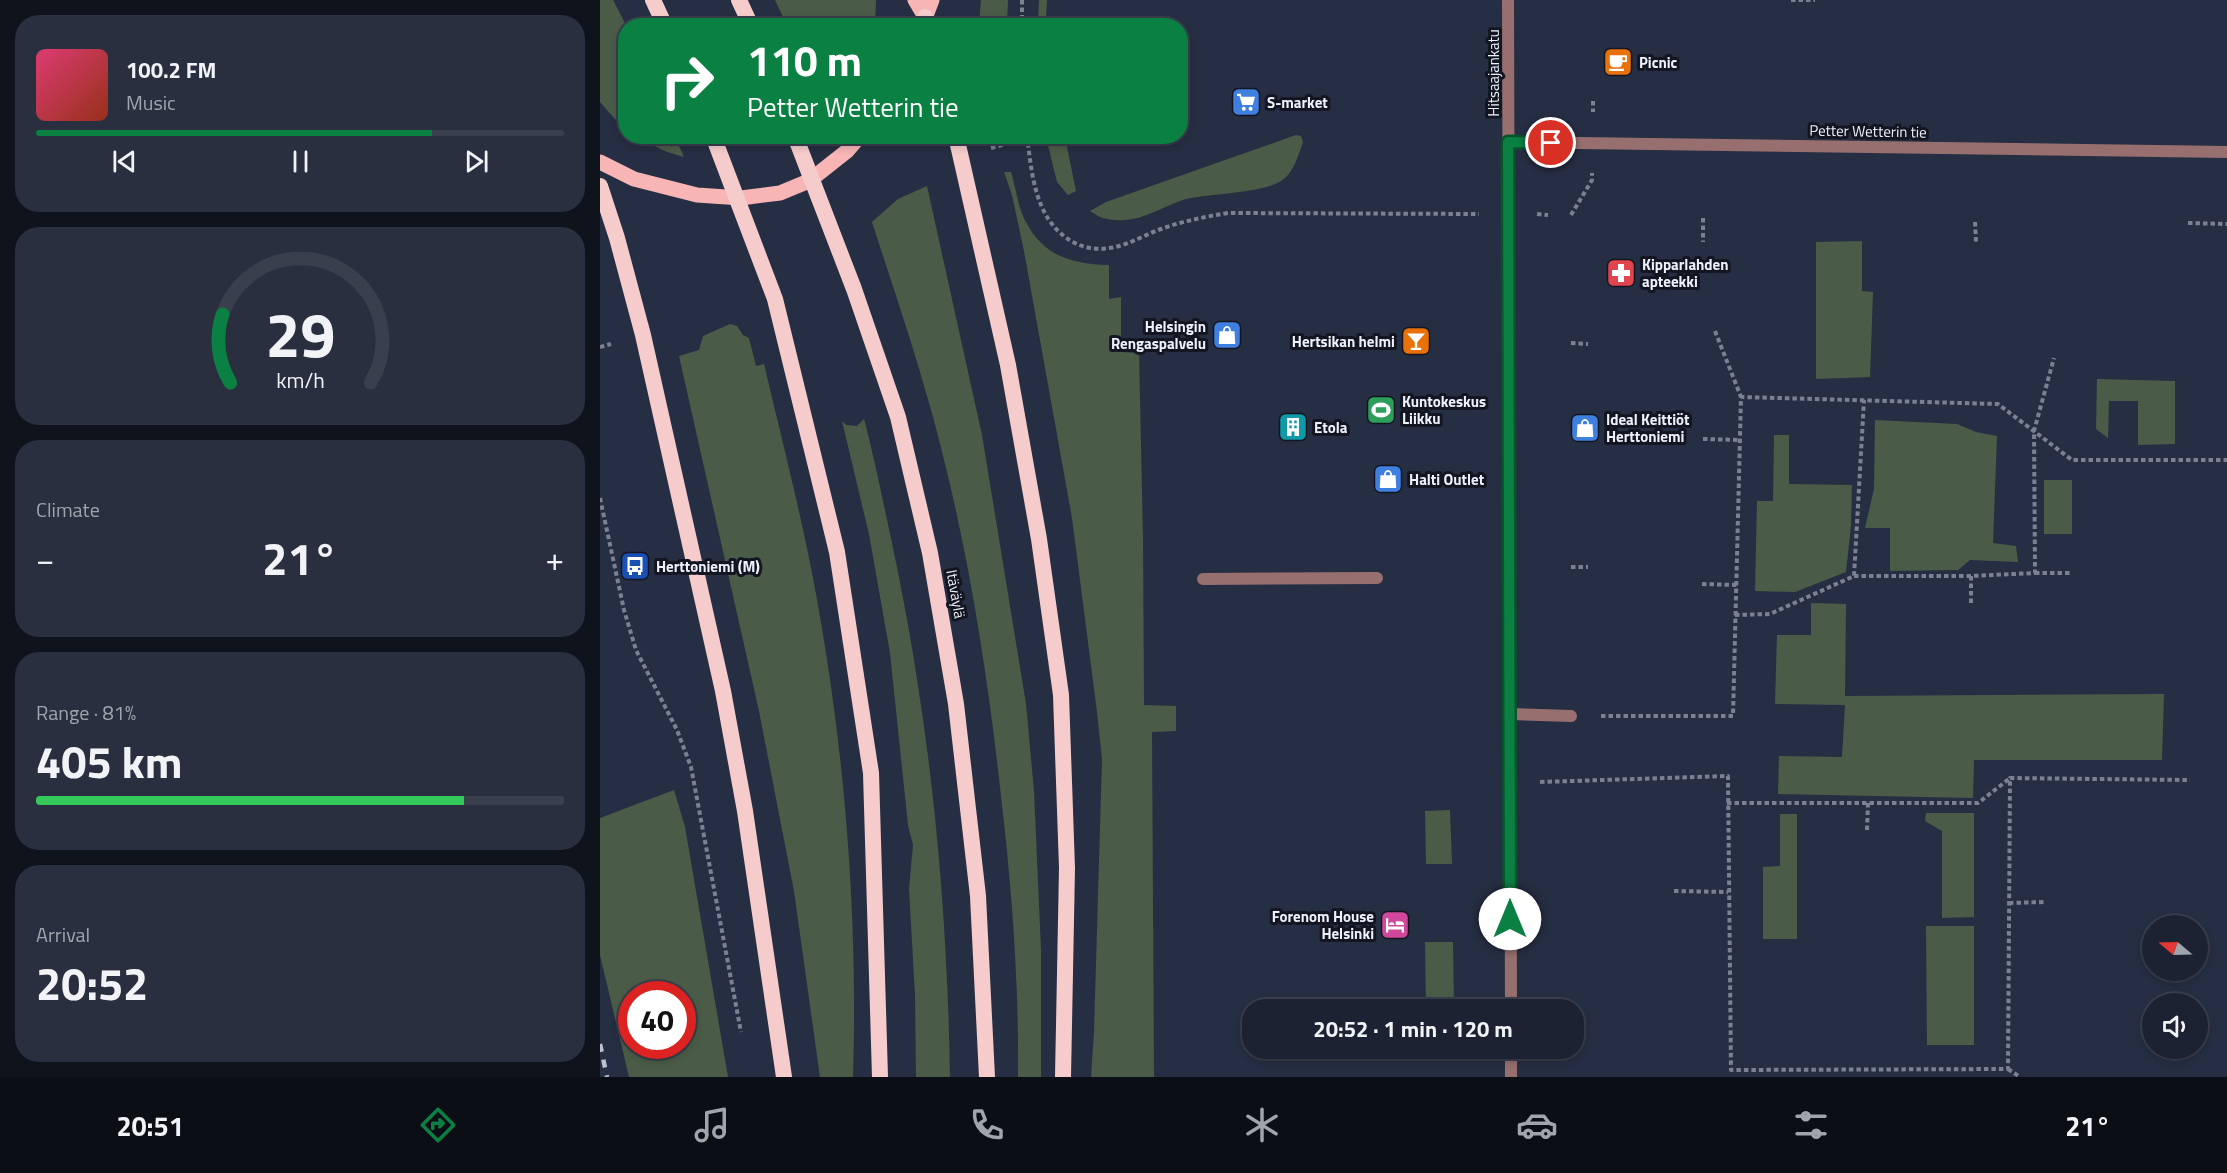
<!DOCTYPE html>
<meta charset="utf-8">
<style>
body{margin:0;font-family:"Titillium Web",sans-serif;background:#292f3e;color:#f1f3f6;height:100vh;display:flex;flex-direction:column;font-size:22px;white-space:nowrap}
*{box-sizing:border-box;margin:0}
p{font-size:20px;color:#a0a4ac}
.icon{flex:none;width:33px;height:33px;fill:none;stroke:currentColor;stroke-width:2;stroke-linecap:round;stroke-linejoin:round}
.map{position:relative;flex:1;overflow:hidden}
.panel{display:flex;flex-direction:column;gap:15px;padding:15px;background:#0f131c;width:600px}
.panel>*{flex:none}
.banner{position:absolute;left:18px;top:18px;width:570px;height:126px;border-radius:24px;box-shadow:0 3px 9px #0003,0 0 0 2px #3a3f4d;background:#0b8043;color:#fff;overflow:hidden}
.needle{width:39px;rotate:289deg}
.tools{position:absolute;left:1542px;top:915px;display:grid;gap:12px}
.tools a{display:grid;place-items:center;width:66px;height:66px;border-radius:50%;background:#1c2232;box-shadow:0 3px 9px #0003,0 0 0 2px #3a3f4d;font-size:30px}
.speed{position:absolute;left:18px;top:981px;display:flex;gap:12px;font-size:30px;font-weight:700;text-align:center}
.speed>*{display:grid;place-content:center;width:78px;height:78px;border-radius:50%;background:#1c2232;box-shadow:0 3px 9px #0003,0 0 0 2px #3a3f4d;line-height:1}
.speed .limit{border:9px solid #d22;background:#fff;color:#111}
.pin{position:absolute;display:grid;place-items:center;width:51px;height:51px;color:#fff;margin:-26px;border:3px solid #fff;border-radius:50%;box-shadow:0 2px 6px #0007}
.me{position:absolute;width:66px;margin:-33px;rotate:0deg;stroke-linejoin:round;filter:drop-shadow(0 0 4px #0008)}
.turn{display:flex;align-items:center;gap:21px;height:126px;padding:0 30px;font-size:27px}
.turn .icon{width:78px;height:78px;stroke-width:2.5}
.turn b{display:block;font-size:42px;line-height:51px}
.big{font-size:45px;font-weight:700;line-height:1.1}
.panel .tile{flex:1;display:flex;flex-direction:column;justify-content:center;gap:9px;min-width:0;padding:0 21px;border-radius:24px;background:#292f3e}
.panel .dial{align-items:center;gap:0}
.dial svg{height:156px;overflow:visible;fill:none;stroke:#3a3f4d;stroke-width:7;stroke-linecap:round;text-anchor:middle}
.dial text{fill:#f1f3f6;stroke:none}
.song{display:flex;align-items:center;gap:18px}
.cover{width:72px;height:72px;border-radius:9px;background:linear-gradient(135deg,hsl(340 70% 55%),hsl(10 70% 35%))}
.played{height:6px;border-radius:3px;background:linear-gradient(90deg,#0b8043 75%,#3a3f4d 75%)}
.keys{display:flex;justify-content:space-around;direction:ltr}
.heat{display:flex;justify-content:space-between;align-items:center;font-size:33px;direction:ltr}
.charge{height:9px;border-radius:4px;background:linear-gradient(90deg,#34c759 81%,#3a3f4d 0)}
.trip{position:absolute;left:642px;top:999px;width:342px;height:60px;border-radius:24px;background:#1c2232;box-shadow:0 3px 9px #0003,0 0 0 2px #3a3f4d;font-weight:700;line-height:60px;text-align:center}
.tabs{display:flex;height:96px;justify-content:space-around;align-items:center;background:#0b0e14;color:#a0a4ac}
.tabs .icon{width:42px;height:42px}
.tabs .selected{color:#0b8043}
.tabs b{font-size:27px;color:#f1f3f6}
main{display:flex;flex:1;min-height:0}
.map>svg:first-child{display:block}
.green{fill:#4a5c47;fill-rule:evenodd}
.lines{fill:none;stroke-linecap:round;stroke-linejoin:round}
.path{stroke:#7b8193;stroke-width:4;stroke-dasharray:4.5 3;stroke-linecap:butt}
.service{stroke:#986f6f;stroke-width:12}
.minor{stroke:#986f6f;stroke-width:12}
.tertiary{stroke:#986f6f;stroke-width:12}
.primary{stroke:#f7b5b5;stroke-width:15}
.trunk{stroke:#f6cbcb;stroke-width:16}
.rail{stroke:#bbc1cf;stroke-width:4.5;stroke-dasharray:8 8;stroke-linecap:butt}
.route-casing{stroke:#07532c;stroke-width:15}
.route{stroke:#0b8043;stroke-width:10}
.labels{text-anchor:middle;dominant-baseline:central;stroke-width:6;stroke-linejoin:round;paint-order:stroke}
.poi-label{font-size:15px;font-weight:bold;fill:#ecf1fd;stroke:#131620;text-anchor:start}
.street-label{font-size:15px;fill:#ecf1fd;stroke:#131620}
</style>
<main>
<section class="panel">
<div class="tile">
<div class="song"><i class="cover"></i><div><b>100.2 FM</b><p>Music</p></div></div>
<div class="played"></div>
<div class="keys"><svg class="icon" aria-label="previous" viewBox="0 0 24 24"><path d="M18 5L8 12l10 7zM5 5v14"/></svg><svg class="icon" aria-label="pause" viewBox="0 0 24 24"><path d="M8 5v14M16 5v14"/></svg><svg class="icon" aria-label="next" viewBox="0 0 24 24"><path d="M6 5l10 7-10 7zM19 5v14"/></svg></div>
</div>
<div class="tile dial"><svg viewBox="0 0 100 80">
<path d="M14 69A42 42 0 1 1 86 69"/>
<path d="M14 69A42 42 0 0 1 10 34" stroke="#0b8043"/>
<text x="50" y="56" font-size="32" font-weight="700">29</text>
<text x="50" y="72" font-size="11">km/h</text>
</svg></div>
<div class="tile"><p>Climate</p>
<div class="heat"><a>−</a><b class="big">21°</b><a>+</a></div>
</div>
<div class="tile"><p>Range · 81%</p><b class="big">405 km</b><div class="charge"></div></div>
<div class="tile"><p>Arrival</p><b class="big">20:52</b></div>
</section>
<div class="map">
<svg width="1627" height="1077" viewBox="0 0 1627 1077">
<rect width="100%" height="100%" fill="#262e43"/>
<g class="green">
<path d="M 0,0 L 13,0 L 26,25 L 25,128 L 14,118 L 0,102 Z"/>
<path d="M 175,0 L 276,0 L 275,25 L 187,25 Z"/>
<path d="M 381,0 L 408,0 L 407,25 L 379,25 Z"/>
<path d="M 439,0 L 447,0 L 446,16 L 456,16 L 456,25 L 438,25 Z"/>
<path d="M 696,135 L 701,136 L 703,142 C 699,154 694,170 685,178 C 668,194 610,193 586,199 C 566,205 545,219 525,220 C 511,221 501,219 490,211 L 506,202 Z"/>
<path d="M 36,137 L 75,137 L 84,157 L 67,152 Z"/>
<path d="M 446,137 L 465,137 L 476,191 L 468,195 L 457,182 Z"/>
<path d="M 404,172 L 411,172 C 416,188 418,208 426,222 C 444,257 473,264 509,265 L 509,299 L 521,297 L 521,352 L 539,353 L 543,538 L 544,705 L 576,706 L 576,731 L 552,732 L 554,1077 L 491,1077 L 494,1032 L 502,759 L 497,712 L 472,518 L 424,251 L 412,195 Z"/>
<path d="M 327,186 L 382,435 L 426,704 L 434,791 L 441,950 L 441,1077 L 418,1077 C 419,983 412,890 401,796 C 387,668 367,542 333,417 C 315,351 293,287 272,222 L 298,199 Z"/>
<path d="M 1262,241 L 1262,291 L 1273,292 L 1270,377 L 1216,379 L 1216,242 Z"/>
<path d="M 130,324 L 137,326 L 143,335 L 149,338 L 156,366 L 164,364 C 182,441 202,517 216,594 C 245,752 258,916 253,1077 L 220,1077 L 194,891 L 159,711 L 79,356 L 99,350 L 103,336 Z"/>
<path d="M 1497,379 L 1575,381 L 1575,444 L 1538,445 L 1538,401 L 1509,401 L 1508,438 L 1496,429 Z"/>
<path d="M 264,419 C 275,460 283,502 292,543 C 330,723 347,894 350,1077 L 316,1077 L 315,995 L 309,889 L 313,845 L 308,825 L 290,653 L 269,534 L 242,421 L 246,425 L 257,426 Z"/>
<path d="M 1275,420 L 1357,424 L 1376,432 L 1397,436 L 1393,543 L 1416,546 L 1418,562 L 1370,560 L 1358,570 L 1290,571 L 1290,528 L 1265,528 L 1274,489 Z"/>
<path d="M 1174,435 L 1189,435 L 1189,484 L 1252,485 L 1251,525 L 1246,572 L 1195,592 L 1155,591 L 1157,501 L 1173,501 Z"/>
<rect x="1444" y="480" width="28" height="54"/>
<path d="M 1211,603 L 1246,604 L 1245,696 L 1564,694 L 1562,760 L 1374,760 L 1373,798 L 1178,794 L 1179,756 L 1242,757 L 1245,705 L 1175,704 L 1177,635 L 1211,635 Z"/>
<path d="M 74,790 L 85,827 L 128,1077 L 29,1077 L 0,955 L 0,818 ZM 32,994 L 82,994 L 82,1046 L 32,1046 Z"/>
<path d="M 850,810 L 852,864 L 826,864 L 825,811 Z"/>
<path d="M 1326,813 L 1374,813 L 1374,917 L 1342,918 L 1342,831 L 1325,821 Z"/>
<path d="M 1180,814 L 1197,814 L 1197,939 L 1163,939 L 1163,867 L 1180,866 Z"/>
<path d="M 1326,926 L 1374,926 L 1374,1045 L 1327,1045 Z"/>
<path d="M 825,942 L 853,942 L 854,1009 L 826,1009 Z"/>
</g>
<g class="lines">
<g class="path">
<path d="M 422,0 L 422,26"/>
<path d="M 1191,0 L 1215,0"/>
<path d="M 993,101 L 993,112"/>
<path d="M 427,136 C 432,175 435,221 473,242 C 484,248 496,250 509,248 C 527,246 544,235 561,229 C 583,221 604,217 628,213 L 879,214"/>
<path d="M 391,148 L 427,138"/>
<path d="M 937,214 L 948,215"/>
<path d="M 971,215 L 992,180 L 992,173"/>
<path d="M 1103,218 L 1103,242"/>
<path d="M 1375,222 L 1376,242"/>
<path d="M 1588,223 L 1627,224"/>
<path d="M 1115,331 L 1141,397"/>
<path d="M 971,343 L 988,344"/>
<path d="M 0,347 L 11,344"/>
<path d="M 1103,439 L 1140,440"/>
<path d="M 0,498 L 24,610 L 36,650 L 77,730 L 91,767 L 141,1032"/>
<path d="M 971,567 L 988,567"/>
<path d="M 1435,573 L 1471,573"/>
<path d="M 1254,576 L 1371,576 L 1435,573 L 1434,431 L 1454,358"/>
<path d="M 1102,584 L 1137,585"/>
<path d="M 1371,603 L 1371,576"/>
<path d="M 1135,615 L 1170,614 L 1254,576 L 1264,400"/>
<path d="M 1001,716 L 1133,716 L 1141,397 L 1398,404 L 1472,460 L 1627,460"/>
<path d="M 940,782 L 1128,776 L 1131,1070 L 1408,1069 L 1410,778 L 1590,780"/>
<path d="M 1127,803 L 1378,803 L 1409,779"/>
<path d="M 1267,830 L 1268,803"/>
<path d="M 1074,891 L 1128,892"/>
<path d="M 1409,903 L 1445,902"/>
<path d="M 1408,1069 L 1420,1077"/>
</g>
<g class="service">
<path d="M 603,579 L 777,578"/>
<path d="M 910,714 L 971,716"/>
</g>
<path class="minor" d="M 908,142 L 1627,152"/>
<g class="tertiary">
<path d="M 908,0 L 911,1010"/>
<path d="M 911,1077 L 911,1048"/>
</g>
<g class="primary">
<path d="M 315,0 L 325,17"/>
<path d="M 322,26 L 332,0"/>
<path d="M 0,162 L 34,179 L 97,195 L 141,198 L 180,193 L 209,181 L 247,151 L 260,136"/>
</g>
<g class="trunk">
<path d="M 53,0 L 65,26"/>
<path d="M 139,0 L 151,26"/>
<path d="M 325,17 L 328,26"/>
<path d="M 113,136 L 175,299 L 237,552 L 271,773 L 280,1077"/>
<path d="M 195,136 L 254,289 L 298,417 L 330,553 L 356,704 L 378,896 L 387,1077"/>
<path d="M 356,136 L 408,365 L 439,539 L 461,695 L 467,868 L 463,1077"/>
<path d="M 0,186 L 17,238 L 43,335 L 123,691 L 145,811 L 184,1077"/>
</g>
<path class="rail" d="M 0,1044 L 7,1077"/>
</g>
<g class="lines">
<g class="route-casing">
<path id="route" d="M 910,919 L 908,142 L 951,143"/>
</g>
<use href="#route" class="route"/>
</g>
<defs>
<g id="cafe-square" transform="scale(1.5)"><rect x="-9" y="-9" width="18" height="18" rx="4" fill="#e8710a" stroke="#131620"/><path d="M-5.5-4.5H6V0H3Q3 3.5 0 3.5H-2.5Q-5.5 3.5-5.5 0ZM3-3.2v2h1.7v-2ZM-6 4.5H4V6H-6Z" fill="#fff"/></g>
<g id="supermarket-square" transform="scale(1.5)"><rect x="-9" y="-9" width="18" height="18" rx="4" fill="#3f7fe0" stroke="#131620"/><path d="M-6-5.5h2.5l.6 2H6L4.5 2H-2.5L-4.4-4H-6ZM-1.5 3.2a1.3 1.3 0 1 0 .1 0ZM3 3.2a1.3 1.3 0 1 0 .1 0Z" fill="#fff"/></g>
<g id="pharmacy-square" transform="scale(1.5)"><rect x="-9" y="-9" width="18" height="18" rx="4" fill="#e0444e" stroke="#131620"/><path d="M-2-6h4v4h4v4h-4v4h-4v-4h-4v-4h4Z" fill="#fff"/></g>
<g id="shop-square" transform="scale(1.5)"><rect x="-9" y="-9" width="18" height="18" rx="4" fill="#3f7fe0" stroke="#131620"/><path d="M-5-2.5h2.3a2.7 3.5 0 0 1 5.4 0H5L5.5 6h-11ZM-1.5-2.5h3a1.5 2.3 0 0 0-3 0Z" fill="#fff"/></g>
<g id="bar-square" transform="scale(1.5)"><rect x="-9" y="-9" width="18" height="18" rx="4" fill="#e8710a" stroke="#131620"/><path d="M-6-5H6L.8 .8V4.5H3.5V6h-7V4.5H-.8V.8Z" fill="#fff"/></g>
<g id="stadium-square" transform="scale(1.5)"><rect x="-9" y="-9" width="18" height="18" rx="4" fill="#2e9e5b" stroke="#131620"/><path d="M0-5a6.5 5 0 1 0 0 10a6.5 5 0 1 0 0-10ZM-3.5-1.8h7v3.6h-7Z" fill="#fff"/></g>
<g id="building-square" transform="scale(1.5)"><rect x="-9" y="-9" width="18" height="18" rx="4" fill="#0f9aa8" stroke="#131620"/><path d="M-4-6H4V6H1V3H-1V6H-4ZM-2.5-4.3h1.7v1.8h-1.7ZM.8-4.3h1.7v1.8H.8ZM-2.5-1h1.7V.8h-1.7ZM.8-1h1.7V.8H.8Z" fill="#fff"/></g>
<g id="bus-square" transform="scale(1.5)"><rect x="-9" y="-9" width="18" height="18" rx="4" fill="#1a4fb4" stroke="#131620"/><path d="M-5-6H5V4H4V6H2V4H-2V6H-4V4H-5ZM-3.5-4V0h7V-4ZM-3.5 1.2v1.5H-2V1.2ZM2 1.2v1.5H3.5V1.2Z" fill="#fff"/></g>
<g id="hotel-square" transform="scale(1.5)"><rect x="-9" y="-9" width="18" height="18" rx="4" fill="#d1479c" stroke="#131620"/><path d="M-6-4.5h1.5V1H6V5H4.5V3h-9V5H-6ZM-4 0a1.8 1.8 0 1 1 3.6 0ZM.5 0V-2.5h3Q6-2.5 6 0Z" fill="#fff"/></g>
</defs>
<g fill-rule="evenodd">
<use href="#cafe-square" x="1018" y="62"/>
<use href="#supermarket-square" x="646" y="102"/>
<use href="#pharmacy-square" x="1021" y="273"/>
<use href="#shop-square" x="627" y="335"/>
<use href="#bar-square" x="816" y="341"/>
<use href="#stadium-square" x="781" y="410"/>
<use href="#building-square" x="693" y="427"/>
<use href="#shop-square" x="985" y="428"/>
<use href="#shop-square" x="788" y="479"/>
<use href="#bus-square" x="35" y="566"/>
<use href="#hotel-square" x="795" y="925"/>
</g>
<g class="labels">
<g class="poi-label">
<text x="1039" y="62">Picnic</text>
<text x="667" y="102">S-market</text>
<text x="1042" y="264">Kipparlahden<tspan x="1042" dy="17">apteekki</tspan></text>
<text x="606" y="326" text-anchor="end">Helsingin<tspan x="606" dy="17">Rengaspalvelu</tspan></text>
<text x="795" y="341" text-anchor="end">Hertsikan helmi</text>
<text x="802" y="401">Kuntokeskus<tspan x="802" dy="17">Liikku</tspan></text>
<text x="1006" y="419">Ideal Keittiöt<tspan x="1006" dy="17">Herttoniemi</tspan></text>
<text x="714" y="427">Etola</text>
<text x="809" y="479">Halti Outlet</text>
<text x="56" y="566">Herttoniemi (M)</text>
<text x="774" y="916" text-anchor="end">Forenom House<tspan x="774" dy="17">Helsinki</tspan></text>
</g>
<g class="street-label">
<text transform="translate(893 73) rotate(-90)">Hitsaajankatu</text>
<text transform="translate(1268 131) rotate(1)">Petter Wetterin tie</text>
<text transform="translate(356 594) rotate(80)">Itäväylä</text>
</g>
</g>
</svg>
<div class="tools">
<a><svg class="needle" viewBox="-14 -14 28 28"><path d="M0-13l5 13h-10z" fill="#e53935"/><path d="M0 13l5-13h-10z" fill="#a0a4ac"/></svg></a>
<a><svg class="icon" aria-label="sound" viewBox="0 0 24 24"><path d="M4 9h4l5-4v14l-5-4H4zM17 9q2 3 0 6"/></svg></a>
</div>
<div class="speed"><div class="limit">40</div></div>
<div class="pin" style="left:951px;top:143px;background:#d93025"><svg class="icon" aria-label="arrive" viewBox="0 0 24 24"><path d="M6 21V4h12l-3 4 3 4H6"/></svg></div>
<svg class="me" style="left:910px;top:919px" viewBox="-20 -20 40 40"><circle r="19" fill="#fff"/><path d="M0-13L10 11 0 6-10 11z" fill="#0b8043"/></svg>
<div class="trip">20:52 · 1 min · 120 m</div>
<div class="banner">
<div class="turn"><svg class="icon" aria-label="right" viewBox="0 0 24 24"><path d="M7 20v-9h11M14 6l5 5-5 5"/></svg><div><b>110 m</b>Petter Wetterin tie</div></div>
</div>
</div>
</main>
<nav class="tabs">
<b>20:51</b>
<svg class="icon selected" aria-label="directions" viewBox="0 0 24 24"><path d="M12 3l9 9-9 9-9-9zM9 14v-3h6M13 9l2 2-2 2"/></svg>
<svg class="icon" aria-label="music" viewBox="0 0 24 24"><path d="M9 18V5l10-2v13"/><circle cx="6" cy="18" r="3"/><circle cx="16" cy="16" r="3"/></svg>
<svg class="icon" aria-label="phone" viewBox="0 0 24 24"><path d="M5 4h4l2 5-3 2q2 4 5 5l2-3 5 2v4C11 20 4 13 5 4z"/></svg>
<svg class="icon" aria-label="climate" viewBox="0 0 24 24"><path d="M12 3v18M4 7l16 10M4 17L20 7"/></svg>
<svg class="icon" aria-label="car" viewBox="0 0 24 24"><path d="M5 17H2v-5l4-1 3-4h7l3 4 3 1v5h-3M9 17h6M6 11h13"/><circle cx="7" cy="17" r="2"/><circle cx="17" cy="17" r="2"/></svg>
<svg class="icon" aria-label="filters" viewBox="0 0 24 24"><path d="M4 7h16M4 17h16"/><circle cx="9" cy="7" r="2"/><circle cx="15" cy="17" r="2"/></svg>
<b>21°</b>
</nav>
